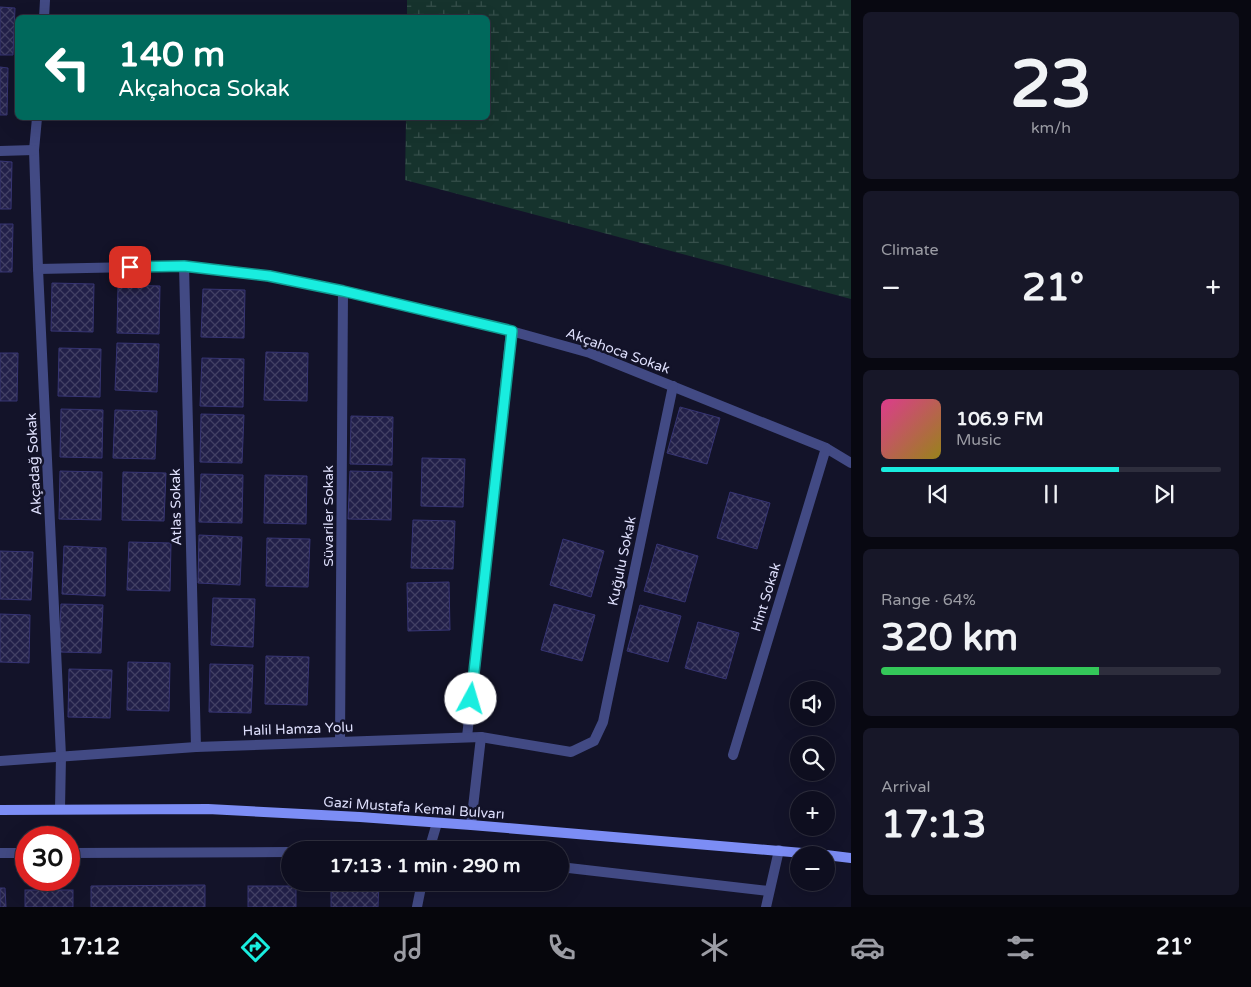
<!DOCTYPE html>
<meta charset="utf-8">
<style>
body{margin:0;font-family:"Varela Round",sans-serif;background:#171728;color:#f1f3f6;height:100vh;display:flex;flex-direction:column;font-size:19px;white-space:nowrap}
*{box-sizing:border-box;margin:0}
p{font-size:16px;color:#9b9ca4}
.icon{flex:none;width:28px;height:28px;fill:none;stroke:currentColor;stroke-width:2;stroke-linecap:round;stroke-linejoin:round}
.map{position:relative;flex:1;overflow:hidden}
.details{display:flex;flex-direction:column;gap:12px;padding:12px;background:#080811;width:400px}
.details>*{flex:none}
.hud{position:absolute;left:15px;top:15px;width:475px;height:105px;border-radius:8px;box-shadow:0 5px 20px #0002,0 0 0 1px #2e2e3d;background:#00695c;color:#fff;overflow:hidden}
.buttons{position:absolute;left:790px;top:681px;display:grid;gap:10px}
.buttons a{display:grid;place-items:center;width:45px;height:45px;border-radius:50%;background:#0e0e1f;box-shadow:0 5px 20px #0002,0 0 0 1px #2e2e3d;font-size:25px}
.speed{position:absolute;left:15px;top:826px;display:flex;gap:10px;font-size:25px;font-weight:700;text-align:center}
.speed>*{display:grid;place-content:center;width:65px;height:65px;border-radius:50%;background:#0e0e1f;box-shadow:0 5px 20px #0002,0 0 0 1px #2e2e3d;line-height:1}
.speed .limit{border:8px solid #d22;background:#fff;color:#111}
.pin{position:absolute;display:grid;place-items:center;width:42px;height:42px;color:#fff;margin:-21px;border-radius:10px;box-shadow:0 2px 8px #0006}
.me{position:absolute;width:55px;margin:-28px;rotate:6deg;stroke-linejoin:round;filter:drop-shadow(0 0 4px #0008)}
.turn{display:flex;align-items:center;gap:18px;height:105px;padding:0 20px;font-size:22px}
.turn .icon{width:65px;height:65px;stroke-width:2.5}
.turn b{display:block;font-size:35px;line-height:42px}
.big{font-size:38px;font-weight:700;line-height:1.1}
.details .tile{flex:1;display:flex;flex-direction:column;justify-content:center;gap:8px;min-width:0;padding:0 18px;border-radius:8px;background:#171728}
.details .dial{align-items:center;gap:0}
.dial b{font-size:65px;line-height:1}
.song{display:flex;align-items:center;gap:15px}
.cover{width:60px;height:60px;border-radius:8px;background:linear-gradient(135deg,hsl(330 70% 55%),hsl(50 70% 35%))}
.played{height:5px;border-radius:2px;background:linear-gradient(90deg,#19eddf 70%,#2e2e3d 70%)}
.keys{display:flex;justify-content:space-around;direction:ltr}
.heat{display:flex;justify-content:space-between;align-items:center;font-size:28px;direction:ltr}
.charge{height:8px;border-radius:4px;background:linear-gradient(90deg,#34c759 64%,#2e2e3d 0)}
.trip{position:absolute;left:281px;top:841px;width:288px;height:50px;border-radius:25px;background:#0e0e1f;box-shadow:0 5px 20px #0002,0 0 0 1px #2e2e3d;font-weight:700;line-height:50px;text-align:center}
.menu{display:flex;height:80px;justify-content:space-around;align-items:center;background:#06060c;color:#9b9ca4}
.menu .icon{width:35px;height:35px}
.menu .active{color:#19eddf}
.menu b{font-size:22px;color:#f1f3f6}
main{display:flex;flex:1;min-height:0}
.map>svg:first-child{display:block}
.wetland{fill:url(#wetland-marsh)}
.building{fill:url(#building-cross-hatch);stroke:#363473}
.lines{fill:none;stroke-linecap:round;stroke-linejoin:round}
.street{stroke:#424a84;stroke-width:10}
.secondary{stroke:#7c8df5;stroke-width:10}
.route-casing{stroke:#109a91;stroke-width:12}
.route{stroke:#19eddf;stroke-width:9}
.labels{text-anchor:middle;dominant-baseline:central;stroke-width:5;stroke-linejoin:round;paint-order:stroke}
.street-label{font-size:14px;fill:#dedffc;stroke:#131329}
</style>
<main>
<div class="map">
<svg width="851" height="907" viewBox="0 0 851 907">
<defs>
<pattern id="wetland-marsh" width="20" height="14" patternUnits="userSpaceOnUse" patternTransform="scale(1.25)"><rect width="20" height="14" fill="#16332d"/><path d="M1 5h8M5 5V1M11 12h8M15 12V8" fill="none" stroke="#37504c"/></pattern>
<pattern id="building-cross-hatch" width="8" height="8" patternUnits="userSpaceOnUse" patternTransform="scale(1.25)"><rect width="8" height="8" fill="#222049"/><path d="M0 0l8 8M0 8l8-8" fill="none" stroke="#424064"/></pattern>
</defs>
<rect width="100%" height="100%" fill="#131329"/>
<path class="wetland" d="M 407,0 L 851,0 L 851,299 L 405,180 L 406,118 L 488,118 L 488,18 L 407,17 Z"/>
<g class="building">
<path d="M 0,7 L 15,8 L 13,55 L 0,55 Z"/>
<path d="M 0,67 L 8,68 L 7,115 L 0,115 Z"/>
<path d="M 0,161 L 12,162 L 11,209 L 0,209 Z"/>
<path d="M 0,224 L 13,224 L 12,272 L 0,272 Z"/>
<path d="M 52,283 L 94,284 L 93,332 L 51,331 Z"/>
<path d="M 118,285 L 160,286 L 159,334 L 117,333 Z"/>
<path d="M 203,289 L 245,290 L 244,338 L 201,337 Z"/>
<path d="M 117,343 L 159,344 L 157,392 L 115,390 Z"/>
<path d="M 59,348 L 101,349 L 100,397 L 58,396 Z"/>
<path d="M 266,352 L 308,353 L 307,401 L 264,400 Z"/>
<path d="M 0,353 L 18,353 L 17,401 L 0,401 Z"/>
<path d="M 202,358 L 244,359 L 243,407 L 200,406 Z"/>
<path d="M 680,407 L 720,418 L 707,464 L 667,453 Z"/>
<path d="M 61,409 L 103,410 L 102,458 L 60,457 Z"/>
<path d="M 115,410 L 157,411 L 155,459 L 113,458 Z"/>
<path d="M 201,414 L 244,415 L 242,463 L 200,462 Z"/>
<path d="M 351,416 L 393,417 L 392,465 L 350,464 Z"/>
<path d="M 422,458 L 465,459 L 463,507 L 421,506 Z"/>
<path d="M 60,471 L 102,472 L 101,520 L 59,519 Z"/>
<path d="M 350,471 L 392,472 L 391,520 L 348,519 Z"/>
<path d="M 123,472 L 166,473 L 164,521 L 122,520 Z"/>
<path d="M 201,474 L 243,475 L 242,523 L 199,522 Z"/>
<path d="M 265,475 L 307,476 L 306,524 L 264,523 Z"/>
<path d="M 730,492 L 770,503 L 757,549 L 717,538 Z"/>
<path d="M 413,520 L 455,521 L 453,569 L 411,568 Z"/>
<path d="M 199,535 L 242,537 L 240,585 L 198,583 Z"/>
<path d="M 267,538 L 310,539 L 308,587 L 266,586 Z"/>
<path d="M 563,539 L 604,551 L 591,597 L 550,585 Z"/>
<path d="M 129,542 L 171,543 L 170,591 L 127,590 Z"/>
<path d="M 657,544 L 698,556 L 685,602 L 644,591 Z"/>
<path d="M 64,546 L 106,548 L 105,596 L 62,594 Z"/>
<path d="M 0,551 L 33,552 L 31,600 L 0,599 Z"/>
<path d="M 449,582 L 450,630 L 408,631 L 407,583 Z"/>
<path d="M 213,598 L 255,599 L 253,647 L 211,645 Z"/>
<path d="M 61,604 L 103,605 L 101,653 L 59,652 Z"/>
<path d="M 554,604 L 595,615 L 582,661 L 541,650 Z"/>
<path d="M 640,605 L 681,616 L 668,662 L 627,651 Z"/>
<path d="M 0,614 L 30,615 L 29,663 L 0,662 Z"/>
<path d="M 698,622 L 739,633 L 726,679 L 685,668 Z"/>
<path d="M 266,656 L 309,657 L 307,705 L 265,704 Z"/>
<path d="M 128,662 L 170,663 L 169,711 L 127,710 Z"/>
<path d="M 210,664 L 253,665 L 251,713 L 209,712 Z"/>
<path d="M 69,669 L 112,670 L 110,718 L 68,717 Z"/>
<path d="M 331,883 L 379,883 L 378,907 L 331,907 Z"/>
<path d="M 205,885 L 205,907 L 91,907 L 91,886 Z"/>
<rect x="248" y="886" width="48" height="21"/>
<path d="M 0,888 L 5,888 L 6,907 L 0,907 Z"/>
<rect x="25" y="890" width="48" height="17"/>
</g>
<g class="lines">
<g class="street">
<path d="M 44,18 L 45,0"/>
<path d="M 37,118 L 34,150 L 38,269 L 61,756 L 60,809"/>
<path d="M 0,151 L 34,150"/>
<path d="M 184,266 L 196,747"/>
<path d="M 38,269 L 184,266 L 269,276 L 343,291 L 511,331 L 590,353 L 826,448 L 851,463"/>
<path d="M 467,737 L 511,331"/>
<path d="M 340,742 L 343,291"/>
<path d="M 733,755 L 826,448"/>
<path d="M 0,761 L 196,747 L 481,737 L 571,752 L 594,741 L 603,722 L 673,386"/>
<path d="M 471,825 L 481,737"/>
<path d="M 429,850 L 437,823"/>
<path d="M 0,853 L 26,853"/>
<path d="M 69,853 L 290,852"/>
<path d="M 560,867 L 769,891"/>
<path d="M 417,907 L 422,882"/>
<path d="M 766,907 L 779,850"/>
</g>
<g class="secondary">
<path d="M 0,810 L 208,809 L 360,817 L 471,825 L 826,855"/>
<path d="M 826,855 L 851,858"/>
</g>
</g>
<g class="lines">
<g class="route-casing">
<path id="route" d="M 130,267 L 184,266 L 269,276 L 343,291 L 512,331 L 471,699"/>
</g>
<use href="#route" class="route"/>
</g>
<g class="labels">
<g class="street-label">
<text transform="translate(618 351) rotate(20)">Akçahoca Sokak</text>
<text transform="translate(34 464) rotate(-93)">Akçadağ Sokak</text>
<text transform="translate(176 507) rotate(-91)">Atlas Sokak</text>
<text transform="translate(328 516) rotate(-90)">Süvariler Sokak</text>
<text transform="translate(622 561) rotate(-78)">Kuğulu Sokak</text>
<text transform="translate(766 597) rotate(-73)">Hint Sokak</text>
<text transform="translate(298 729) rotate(-2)">Halil Hamza Yolu</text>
<text transform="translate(414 808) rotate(4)">Gazi Mustafa Kemal Bulvarı</text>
</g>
</g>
</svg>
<div class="buttons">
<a><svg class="icon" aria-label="sound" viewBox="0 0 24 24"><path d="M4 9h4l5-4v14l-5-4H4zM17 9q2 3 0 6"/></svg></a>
<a><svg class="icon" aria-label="search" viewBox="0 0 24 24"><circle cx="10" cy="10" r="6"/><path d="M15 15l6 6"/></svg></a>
<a>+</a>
<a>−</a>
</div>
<div class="speed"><div class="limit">30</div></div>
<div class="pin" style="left:130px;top:267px;background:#d93025"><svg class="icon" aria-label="arrive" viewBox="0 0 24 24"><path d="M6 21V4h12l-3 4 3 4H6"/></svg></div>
<svg class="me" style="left:471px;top:699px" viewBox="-20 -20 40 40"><circle r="19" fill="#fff"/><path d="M0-13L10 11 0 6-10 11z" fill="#19eddf"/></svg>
<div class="trip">17:13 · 1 min · 290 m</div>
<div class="hud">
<div class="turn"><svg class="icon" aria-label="left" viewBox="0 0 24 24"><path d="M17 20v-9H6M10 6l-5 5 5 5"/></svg><div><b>140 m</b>Akçahoca Sokak</div></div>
</div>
</div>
<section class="details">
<div class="tile dial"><b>23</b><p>km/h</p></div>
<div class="tile"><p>Climate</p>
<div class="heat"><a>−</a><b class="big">21°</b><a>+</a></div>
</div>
<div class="tile">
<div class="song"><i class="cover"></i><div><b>106.9 FM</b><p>Music</p></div></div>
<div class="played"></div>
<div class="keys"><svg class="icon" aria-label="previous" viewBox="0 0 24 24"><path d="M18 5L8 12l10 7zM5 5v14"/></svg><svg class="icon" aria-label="pause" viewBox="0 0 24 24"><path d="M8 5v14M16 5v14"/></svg><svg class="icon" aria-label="next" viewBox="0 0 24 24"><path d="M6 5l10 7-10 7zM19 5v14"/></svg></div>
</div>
<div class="tile"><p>Range · 64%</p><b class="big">320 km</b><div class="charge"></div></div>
<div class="tile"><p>Arrival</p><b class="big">17:13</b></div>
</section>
</main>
<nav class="menu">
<b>17:12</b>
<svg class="icon active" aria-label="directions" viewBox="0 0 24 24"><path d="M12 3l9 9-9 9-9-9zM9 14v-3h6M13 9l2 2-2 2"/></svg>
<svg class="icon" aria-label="music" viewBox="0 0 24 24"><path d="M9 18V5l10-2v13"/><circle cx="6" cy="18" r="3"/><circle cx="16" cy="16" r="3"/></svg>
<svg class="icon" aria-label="phone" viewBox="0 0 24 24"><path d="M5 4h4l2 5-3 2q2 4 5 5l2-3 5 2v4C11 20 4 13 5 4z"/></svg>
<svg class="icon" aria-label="climate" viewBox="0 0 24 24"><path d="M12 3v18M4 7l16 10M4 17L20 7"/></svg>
<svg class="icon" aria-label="car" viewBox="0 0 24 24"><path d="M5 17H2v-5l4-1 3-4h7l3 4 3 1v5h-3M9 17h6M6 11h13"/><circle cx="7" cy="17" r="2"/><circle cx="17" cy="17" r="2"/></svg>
<svg class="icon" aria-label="filters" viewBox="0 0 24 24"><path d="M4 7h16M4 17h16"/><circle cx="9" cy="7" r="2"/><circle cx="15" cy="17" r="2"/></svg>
<b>21°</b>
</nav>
